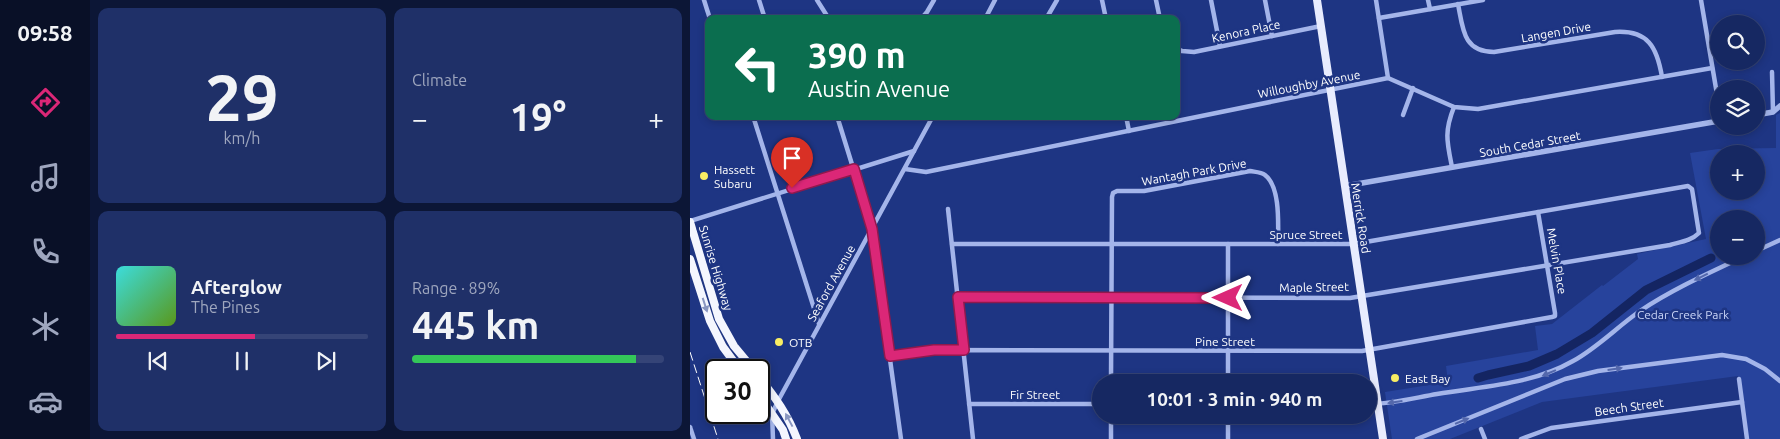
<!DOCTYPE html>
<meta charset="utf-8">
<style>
body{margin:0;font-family:Ubuntu,sans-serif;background:#1f3068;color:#f1f3f6;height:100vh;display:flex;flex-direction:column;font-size:19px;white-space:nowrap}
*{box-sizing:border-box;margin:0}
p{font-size:16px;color:#9ea6be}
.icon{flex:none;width:28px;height:28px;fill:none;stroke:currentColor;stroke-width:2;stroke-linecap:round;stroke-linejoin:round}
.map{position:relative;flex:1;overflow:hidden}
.sheet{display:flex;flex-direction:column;gap:8px;padding:8px;background:#0c1636;width:600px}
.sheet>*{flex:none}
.banner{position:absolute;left:15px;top:15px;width:475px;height:105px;border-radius:10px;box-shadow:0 2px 8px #0003,0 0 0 1px #354477;background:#0b6e4f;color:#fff;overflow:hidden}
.buttons{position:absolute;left:1020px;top:15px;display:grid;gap:10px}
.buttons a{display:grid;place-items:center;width:55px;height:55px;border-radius:50%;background:#162862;box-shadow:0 2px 8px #0003,0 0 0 1px #354477;font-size:25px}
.speed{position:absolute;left:15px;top:359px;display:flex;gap:10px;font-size:25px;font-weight:700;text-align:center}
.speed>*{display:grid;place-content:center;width:65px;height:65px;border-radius:50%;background:#162862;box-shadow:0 2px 8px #0003,0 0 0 1px #354477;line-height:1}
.speed .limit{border:2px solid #111;border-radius:8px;background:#fff;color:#111}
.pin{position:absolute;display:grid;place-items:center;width:42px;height:42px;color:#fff;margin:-51px -21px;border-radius:50% 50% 50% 0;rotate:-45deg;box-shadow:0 0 5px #0007}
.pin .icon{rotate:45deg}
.me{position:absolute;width:55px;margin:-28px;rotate:270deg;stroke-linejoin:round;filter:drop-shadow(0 0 4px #0008)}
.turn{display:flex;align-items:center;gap:18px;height:105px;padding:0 20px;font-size:22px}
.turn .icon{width:65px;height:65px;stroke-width:2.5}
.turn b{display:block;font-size:35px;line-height:42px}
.big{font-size:38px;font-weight:700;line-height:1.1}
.sheet .card{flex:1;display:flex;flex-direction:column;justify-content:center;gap:8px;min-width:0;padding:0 18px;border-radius:10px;background:#1f3068}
.sheet .dial{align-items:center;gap:0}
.dial b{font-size:65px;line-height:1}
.song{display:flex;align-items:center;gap:15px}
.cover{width:60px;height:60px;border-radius:8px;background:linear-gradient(135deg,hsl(180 70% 55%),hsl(90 70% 35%))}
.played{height:5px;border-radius:2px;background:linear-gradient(90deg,#db2777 55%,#354477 55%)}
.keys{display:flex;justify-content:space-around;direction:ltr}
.heat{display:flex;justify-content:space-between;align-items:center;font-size:28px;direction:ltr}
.charge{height:8px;border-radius:4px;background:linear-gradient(90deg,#34c759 89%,#354477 0)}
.sheet .tiles{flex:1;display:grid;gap:8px;grid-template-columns:repeat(2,1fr)}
.trip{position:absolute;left:402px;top:374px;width:285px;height:50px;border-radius:25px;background:#162862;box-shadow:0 2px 8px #0003,0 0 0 1px #354477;font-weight:700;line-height:50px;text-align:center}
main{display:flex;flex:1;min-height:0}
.tab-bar{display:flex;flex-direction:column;width:90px;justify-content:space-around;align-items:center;background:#091027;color:#9ea6be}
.tab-bar .icon{width:35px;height:35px}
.tab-bar .selected{color:#db2777}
.tab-bar b{font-size:22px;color:#f1f3f6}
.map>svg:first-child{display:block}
.green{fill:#27439c;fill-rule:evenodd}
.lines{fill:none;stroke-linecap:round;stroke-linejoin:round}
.river{stroke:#142562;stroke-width:9}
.minor{stroke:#a4b5ea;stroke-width:4.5}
.tertiary{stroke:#a4b5ea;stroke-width:5.5}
.primary{stroke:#e8ecfe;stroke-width:8}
.trunk{stroke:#f4f6fe;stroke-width:8}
.rail{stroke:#fff;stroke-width:1;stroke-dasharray:9 4;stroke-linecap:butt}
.oneway{fill:#5468ac}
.oneway2{fill:#8996c0}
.route-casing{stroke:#8e194d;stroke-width:12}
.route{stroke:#db2777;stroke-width:9}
.poi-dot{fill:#f9ed63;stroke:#1e3583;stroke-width:2}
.labels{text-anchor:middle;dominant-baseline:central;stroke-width:5;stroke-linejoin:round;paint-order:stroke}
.street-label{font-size:12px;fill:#fff;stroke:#1e3583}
.poi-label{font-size:12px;fill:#fff;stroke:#1e3583;text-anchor:start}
.park-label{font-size:12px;fill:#c9d4f7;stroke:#1e3583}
</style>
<main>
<nav class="tab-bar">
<b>09:58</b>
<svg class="icon selected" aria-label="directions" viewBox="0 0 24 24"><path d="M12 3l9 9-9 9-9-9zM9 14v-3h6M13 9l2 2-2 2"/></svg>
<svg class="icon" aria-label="music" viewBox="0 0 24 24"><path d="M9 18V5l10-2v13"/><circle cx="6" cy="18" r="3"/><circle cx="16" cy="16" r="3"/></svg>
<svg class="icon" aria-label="phone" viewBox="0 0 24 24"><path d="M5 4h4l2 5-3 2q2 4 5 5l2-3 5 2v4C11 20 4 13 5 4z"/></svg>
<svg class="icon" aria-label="climate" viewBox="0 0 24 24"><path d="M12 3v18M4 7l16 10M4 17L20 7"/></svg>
<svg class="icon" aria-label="car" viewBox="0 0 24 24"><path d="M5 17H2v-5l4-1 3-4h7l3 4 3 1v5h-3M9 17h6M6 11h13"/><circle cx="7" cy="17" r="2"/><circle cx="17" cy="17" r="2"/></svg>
</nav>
<section class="sheet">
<div class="tiles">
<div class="card dial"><b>29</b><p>km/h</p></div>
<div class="card"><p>Climate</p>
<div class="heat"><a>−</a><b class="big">19°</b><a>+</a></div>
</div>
<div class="card">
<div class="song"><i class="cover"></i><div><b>Afterglow</b><p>The Pines</p></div></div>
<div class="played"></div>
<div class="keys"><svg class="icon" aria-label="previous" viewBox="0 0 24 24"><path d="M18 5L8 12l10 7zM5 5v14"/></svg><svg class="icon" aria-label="pause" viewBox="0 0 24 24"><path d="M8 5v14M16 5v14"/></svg><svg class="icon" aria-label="next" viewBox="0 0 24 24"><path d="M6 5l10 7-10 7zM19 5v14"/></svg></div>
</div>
<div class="card"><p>Range · 89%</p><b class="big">445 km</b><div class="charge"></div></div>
</div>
</section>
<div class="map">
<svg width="1090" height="439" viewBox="0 0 1090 439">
<rect width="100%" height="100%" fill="#1e3583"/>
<path class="green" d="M 1090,113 L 1090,439 L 1057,439 L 1048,376 L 852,402 L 760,439 L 702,439 L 695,392 L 758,382 L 756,366 L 848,350 L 845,326 L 862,324 L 912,285 L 913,286 L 948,259 L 947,254 L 1016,239 L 1000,153 L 1028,149 L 1086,148 L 1086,115 ZM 1029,154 L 1066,154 L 1066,191 L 1029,191 ZM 1029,219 L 1066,219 L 1066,256 L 1029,256 Z"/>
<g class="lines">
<path class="river" d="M 788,378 L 798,375 L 839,366 L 867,354 L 902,333 L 956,290 L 1021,258"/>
<g class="minor">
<path d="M 14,0 L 20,19"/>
<path d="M 69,0 L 75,19"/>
<path d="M 127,0 L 139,19"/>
<path d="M 412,0 L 416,19"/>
<path d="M 466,0 L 470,19"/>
<path d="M 521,0 L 530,46"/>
<path d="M 575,0 L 582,36"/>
<path d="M 686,0 L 698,78"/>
<path d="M 738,0 L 740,9"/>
<path d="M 1011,0 L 1029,106"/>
<path d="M 768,4 C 773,29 773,52 804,52 L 925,32 C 958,30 967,47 972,77"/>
<path d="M 689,18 L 793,0"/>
<path d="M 231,19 L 237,12 L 244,0"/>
<path d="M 295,19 L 305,0"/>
<path d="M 356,19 L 367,0"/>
<path d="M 486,49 L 492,51 L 504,52 L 631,26"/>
<path d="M 1082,72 L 1083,112"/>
<path d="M 713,115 L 723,88"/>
<path d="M 63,116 L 129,324"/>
<path d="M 147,116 L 182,229 L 211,439"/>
<path d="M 436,116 L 439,131"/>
<path d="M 762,167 C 757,142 754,132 764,107"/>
<path d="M 215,169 L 236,172 L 698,78 L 764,107 L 788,109 L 1022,68"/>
<path d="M 258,209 L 283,439"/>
<path d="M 0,221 L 224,151"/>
<path d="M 262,244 L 664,244 L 998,186 L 1002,189 L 1008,227 L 1009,233 C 1001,241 990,242 980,245 L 660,298 L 268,297"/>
<path d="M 1066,251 L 1090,240"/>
<path d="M 200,356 L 244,350 L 672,351 L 862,317 L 865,316 L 865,313 L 848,212"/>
<path d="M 1049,379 L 1057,439"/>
<path d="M 421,382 L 422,197 L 423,193 L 427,191 L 454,191 L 560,171 C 565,172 571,172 575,175 C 591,187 588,227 588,244"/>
<path d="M 538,382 L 538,244"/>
<path d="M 279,404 L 411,404"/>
<path d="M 679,404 C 702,404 724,398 747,394 C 793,386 841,385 883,361 C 907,348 927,327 950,311 C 983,289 1019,273 1055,256"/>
<path d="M 0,427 L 4,439"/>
<path d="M 791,429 L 795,439"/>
<path d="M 83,439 L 82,414 L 88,401 L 243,116"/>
<path d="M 421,439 L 421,415"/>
<path d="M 538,439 L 538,415"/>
<path d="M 727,439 L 875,379 L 908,371 L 1032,355 L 1056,359 L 1075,369 L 1090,381"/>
<path d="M 831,439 L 861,428 L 1052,402"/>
</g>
<g class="tertiary">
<path d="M 1066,115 L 1083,112 L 1090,106"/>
<path d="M 655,186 L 1029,121"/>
</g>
<path class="primary" d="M 627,0 L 693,439"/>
<g class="trunk">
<path d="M 0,222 L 29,319 L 44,346 L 64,370"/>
<path d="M 0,259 L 20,321 L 33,347 L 50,370"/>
<path d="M 69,377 C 85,397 98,415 107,439"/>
<path d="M 69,395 L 93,430 L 96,439"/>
</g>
<path class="rail" d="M 0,352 L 28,439"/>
</g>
<defs><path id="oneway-solid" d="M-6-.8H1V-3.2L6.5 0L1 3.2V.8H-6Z" transform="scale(1.25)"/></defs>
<g class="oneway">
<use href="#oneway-solid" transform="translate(1011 277) rotate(154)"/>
<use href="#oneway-solid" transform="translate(925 369) rotate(-8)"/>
<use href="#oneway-solid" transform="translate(859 373) rotate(157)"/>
<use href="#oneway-solid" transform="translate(705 402) rotate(172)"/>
<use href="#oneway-solid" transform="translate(772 421) rotate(-22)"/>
</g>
<g class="oneway2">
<use href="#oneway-solid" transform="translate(15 305) rotate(72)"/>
<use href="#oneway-solid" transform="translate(99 420) rotate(-118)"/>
</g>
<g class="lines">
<g class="route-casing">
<path id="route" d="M 102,188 L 164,169 L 182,229 L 200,356 L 244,350 L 274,350 L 268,297 L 538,298"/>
</g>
<use href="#route" class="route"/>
</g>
<g class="poi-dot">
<circle cx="14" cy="176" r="5"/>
<circle cx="89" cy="342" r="5"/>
<circle cx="705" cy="378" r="5"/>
</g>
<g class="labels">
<g class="street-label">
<text transform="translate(556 31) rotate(-12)">Kenora Place</text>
<text transform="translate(866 32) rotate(-10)">Langen Drive</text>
<text transform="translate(619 84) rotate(-11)">Willoughby Avenue</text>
<text transform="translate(840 144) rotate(-10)">South Cedar Street</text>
<text transform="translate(504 172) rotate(-10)">Wantagh Park Drive</text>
<text transform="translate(671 218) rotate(81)">Merrick Road</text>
<text x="616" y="234">Spruce Street</text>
<text transform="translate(867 261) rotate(80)">Melvin Place</text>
<text transform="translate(26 268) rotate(73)">Sunrise Highway</text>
<text transform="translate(141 283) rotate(-61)">Seaford Avenue</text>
<text transform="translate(624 287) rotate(-1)">Maple Street</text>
<text x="535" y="341">Pine Street</text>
<text x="345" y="394">Fir Street</text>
<text transform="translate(939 407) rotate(-8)">Beech Street</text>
</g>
<g class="poi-label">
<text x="24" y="169">Hassett<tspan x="24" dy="14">Subaru</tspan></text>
<text x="99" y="342">OTB</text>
<text x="715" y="378">East Bay</text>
</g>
<g class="park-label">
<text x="993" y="314">Cedar Creek Park</text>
</g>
</g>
</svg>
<div class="buttons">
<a><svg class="icon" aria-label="search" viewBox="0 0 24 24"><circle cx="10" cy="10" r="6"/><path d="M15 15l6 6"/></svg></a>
<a><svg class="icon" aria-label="layers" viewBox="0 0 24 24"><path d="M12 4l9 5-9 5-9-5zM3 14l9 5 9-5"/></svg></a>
<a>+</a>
<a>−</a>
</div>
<div class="speed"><div class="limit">30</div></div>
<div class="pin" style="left:102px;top:188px;background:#d93025"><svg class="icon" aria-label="arrive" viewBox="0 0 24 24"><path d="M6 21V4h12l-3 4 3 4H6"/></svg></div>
<svg class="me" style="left:538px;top:298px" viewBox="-20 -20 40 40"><path d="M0-17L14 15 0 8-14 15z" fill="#db2777" stroke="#fff" stroke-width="4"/></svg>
<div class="trip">10:01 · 3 min · 940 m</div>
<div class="banner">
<div class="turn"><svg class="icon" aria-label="left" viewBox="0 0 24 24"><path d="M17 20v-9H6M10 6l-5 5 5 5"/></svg><div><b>390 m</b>Austin Avenue</div></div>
</div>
</div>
</main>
